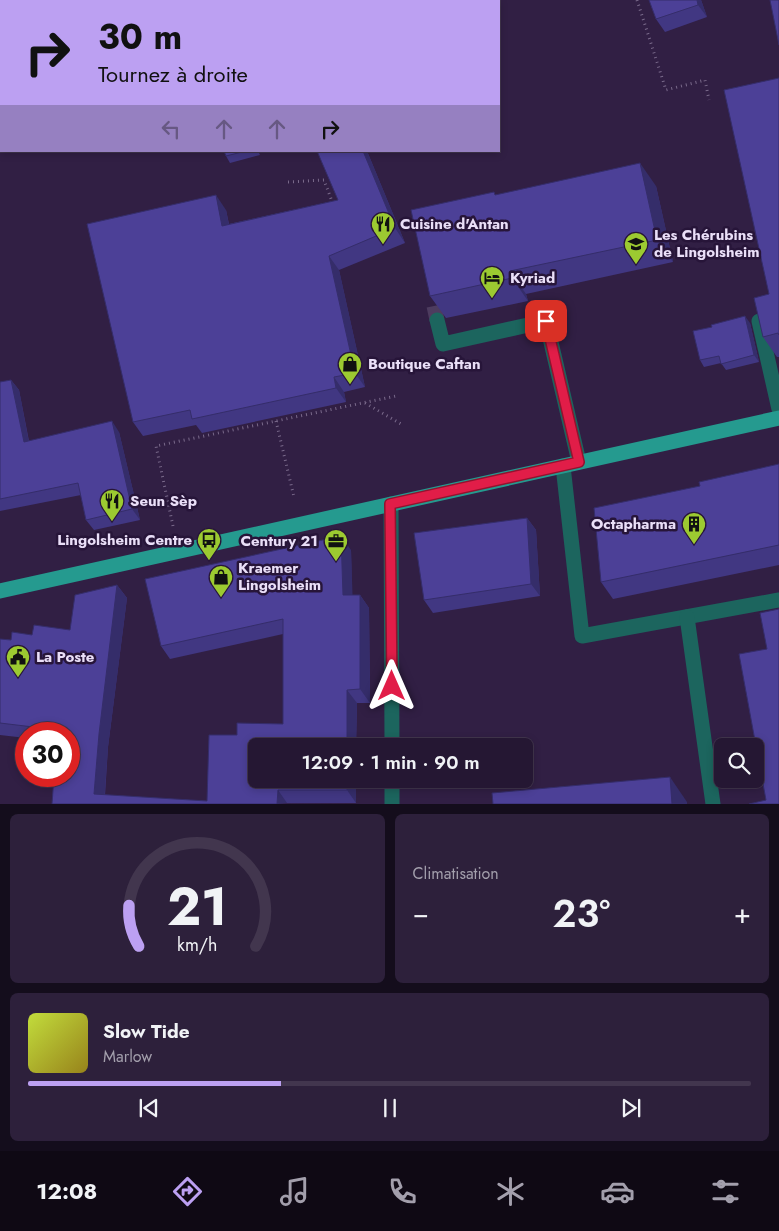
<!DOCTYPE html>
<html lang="fr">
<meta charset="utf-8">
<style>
body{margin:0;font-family:Jost,sans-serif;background:#2d203b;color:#f1f3f6;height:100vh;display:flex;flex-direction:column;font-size:19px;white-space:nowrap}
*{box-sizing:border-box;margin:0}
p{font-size:16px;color:#a39fac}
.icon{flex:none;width:28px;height:28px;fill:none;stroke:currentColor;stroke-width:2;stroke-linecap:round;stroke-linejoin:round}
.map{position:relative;height:804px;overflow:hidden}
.side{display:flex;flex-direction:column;gap:10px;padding:10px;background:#140d1c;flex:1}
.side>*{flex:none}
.hud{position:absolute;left:0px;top:0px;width:500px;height:152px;box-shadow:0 2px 8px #0003,0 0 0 1px #42364e;background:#bca0f2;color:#111;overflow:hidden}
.buttons{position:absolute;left:714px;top:738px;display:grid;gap:10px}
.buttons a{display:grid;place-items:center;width:50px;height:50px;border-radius:8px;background:#251733;box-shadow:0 2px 8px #0003,0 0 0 1px #42364e;font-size:25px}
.speed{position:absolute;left:15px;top:722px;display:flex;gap:10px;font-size:25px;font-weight:700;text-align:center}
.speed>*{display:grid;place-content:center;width:65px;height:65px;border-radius:50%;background:#251733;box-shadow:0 2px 8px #0003,0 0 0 1px #42364e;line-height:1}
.speed .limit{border:8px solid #d22;background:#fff;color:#111}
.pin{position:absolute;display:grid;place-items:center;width:42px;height:42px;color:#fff;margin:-21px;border-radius:10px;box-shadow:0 2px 8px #0006}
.me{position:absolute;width:55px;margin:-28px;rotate:0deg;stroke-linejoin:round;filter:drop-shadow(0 0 4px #0008)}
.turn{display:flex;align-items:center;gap:18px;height:105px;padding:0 15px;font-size:22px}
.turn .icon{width:65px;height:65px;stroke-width:2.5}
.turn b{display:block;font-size:35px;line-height:42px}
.lanes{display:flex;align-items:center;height:48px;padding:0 15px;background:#0003;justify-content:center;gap:25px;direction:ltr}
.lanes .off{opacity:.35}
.big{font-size:38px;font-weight:600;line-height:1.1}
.side .card{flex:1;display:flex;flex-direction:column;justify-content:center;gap:8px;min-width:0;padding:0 18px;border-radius:8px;background:#2d203b}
.side .dial{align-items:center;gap:0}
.dial svg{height:130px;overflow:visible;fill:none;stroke:#42364e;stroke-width:7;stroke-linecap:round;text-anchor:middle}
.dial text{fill:#f1f3f6;stroke:none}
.song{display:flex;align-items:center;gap:15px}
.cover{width:60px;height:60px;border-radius:8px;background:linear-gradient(135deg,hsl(70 70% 55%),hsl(50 70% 35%))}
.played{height:5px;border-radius:2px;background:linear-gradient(90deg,#bca0f2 35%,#42364e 35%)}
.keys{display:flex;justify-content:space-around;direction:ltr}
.heat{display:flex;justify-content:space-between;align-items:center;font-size:28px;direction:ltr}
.side .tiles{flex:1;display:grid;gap:10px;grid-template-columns:1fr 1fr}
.card:last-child{grid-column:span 2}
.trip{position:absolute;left:248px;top:738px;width:285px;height:50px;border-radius:8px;background:#251733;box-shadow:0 2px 8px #0003,0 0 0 1px #42364e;font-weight:600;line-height:50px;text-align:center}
.tab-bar{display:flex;height:80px;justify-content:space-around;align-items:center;background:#0f0914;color:#a39fac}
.tab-bar .icon{width:35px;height:35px}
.tab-bar .on{color:#bca0f2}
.tab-bar b{font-size:22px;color:#f1f3f6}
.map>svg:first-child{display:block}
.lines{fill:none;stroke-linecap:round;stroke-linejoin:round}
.minor-tunnel{stroke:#4d3c5f;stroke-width:15;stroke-dasharray:15 8;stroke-linecap:butt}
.path{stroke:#7a6a8b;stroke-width:3;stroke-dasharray:1 4;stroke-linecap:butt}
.minor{stroke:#1c655e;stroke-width:15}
.major{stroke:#259a8f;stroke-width:15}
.wall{fill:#413782}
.shaded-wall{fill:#352d6a}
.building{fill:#4c4097;stroke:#352d6a}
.route-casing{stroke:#92132f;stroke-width:12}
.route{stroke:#e11d48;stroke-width:9}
.labels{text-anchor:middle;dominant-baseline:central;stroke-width:5;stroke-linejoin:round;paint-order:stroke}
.poi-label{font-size:15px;font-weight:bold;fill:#eadff8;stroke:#271539;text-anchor:start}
</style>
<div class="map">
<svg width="779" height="804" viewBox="0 0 779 804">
<rect width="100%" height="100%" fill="#311f44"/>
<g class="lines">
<path class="minor-tunnel" d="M 434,306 L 437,320"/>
<g class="path">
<path d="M 637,0 L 666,90 L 705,80 L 709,100"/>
<path d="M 279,1 L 283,0"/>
<path d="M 288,182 L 324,180 L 333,204"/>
<path d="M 365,403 L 401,424"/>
<path d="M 276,421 L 294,497"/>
<path d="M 173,526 L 156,446 L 396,396"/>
</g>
<g class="minor">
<path d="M 437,320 L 443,344 L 546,321 L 579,462"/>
<path d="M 759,321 L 779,409"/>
<path d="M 563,466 L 582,636 L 779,600"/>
<path d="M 391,504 L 392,746"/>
<path d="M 687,617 L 713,804"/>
<path d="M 392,779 L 392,804"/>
</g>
<path class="major" d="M 0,591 L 779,418"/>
</g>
<g class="wall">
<path d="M 0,0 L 71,0 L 71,1 L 1,1 L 1,42 L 0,43 Z"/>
<path d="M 145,0 L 193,0 L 188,1 L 146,1 Z"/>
<path d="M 649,0 L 701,0 L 707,17 L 665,32 L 656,19 Z"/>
<path d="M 779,78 L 779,357 L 777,357 L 763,337 L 769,294 Z"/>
<path d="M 224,151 L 258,151 L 260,155 L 230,163 L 226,156 Z"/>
<path d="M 367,151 L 405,243 L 339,270 L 365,387 L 344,392 L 346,402 L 202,433 L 196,425 L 143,436 L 133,422 L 226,210 L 229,224 L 338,200 Z"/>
<path d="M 656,186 L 673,262 L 526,294 L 528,301 L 446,318 L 430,296 L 496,195 Z"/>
<path d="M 750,323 L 759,362 L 726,370 L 721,363 L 704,367 L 700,360 Z"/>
<path d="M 11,380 L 19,390 L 29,441 L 119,432 L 140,520 L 94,530 L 86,520 L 81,495 L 0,511 L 0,382 Z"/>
<path d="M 779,464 L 779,565 L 613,599 L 601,582 L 700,486 Z"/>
<path d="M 527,518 L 536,530 L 540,596 L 433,613 L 424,600 Z"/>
<path d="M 351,550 L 352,595 L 360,595 L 369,608 L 370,703 L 357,703 L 356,746 L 256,746 L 256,779 L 356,779 L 356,803 L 52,804 L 69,734 L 26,734 L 26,738 L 0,735 L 0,639 L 11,640 L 32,635 L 70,630 L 117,585 L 127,598 L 108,747 L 105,795 L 207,801 L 237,735 L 283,724 L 283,634 L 170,659 L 161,646 Z"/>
</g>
<g class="shaded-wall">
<path d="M 697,0 L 701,0 L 707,17 L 698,5 Z"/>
<path d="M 363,151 L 367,151 L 405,243 L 395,228 Z"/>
<path d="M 640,163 L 656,186 L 673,262 L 657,240 Z"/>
<path d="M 216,195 L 226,210 L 232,240 L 222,226 Z"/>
<path d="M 329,256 L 339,270 L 365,387 L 355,373 Z"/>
<path d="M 510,271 L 526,294 L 528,301 L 512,278 Z"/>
<path d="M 745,316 L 750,323 L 759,362 L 754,355 Z"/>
<path d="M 334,377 L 344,392 L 346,402 L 336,388 Z"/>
<path d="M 11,380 L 19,390 L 31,453 L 24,442 Z"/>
<path d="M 112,421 L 119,432 L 140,520 L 132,509 Z"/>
<path d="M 527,518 L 536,530 L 540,596 L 531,584 Z"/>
<path d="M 341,536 L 351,550 L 353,609 L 343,595 Z"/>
<path d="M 117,585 L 127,598 L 108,747 L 104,804 L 94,794 L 99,734 Z"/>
<path d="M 360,595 L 369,608 L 370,703 L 360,689 Z"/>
<path d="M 347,690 L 357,703 L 356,746 L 347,746 Z"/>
<path d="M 670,777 L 687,802 L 687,804 L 672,804 Z"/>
<path d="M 347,779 L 356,779 L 356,803 L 347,790 Z"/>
<path d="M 278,790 L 287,803 L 277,804 Z"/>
</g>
<g class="building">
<path d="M 0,0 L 66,0 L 66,1 L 1,1 L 1,31 L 0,31 Z"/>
<path d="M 309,0 L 345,0 L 346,1 L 305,1 Z"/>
<path d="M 352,0 L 377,0 L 378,1 L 347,1 Z"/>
<path d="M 649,0 L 697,0 L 698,5 L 656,19 Z"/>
<path d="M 770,0 L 779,0 L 779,45 Z"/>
<path d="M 779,78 L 779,335 L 778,333 L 763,337 L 754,298 L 769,294 L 724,90 Z"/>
<path d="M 224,151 L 246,151 L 226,156 Z"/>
<path d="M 317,151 L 363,151 L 395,228 L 329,256 L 355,373 L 334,377 L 336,388 L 192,419 L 190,410 L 133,422 L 87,224 L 216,195 L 222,226 L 338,200 Z"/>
<path d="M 640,163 L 657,240 L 510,271 L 512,278 L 430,296 L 411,210 L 494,192 L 495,195 Z"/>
<path d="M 745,316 L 754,355 L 721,364 L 719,356 L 700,360 L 693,331 L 712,327 L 711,325 Z"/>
<path d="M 11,380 L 24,442 L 112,421 L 132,509 L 86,520 L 78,483 L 0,499 L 0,382 Z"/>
<path d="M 779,464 L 779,545 L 601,582 L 594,508 L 700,486 L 699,482 Z"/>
<path d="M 527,518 L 531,584 L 424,600 L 414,533 Z"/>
<path d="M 341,536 L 343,595 L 360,595 L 360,689 L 347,690 L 347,746 L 256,746 L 256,779 L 347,779 L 347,790 L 278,790 L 277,804 L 52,804 L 54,776 L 69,776 L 69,734 L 57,734 L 58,730 L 0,723 L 0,639 L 11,640 L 12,632 L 32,635 L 34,625 L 70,630 L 75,595 L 117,585 L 99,734 L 94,794 L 207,801 L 209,735 L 237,735 L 237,723 L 283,724 L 283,619 L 161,646 L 145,579 Z"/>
<path d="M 779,609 L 779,804 L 749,804 L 766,800 L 739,654 L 767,649 L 760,613 Z"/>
<path d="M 670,777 L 672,804 L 493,804 L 492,793 Z"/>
</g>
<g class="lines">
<g class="route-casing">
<path id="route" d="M 392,686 L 390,504 L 579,462 L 546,321"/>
</g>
<use href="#route" class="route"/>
</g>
<defs>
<g id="restaurant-pin" transform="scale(1.25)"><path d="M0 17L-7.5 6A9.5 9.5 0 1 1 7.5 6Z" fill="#9cca31" stroke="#271539"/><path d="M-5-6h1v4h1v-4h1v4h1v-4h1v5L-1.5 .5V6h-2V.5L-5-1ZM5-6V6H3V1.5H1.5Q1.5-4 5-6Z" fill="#111"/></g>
<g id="school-pin" transform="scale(1.25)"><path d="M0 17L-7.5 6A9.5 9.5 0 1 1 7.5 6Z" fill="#9cca31" stroke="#271539"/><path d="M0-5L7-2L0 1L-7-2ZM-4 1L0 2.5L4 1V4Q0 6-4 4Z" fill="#111"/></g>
<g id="hotel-pin" transform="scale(1.25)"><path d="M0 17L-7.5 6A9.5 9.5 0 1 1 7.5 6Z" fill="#9cca31" stroke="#271539"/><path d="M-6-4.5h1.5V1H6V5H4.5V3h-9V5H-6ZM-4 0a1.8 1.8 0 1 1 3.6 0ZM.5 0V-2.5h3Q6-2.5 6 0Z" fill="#111"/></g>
<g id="shop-pin" transform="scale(1.25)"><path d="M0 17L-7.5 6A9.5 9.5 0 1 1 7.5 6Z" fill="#9cca31" stroke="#271539"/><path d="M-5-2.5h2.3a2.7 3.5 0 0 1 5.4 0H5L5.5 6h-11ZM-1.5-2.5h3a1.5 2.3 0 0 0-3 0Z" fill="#111"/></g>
<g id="building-pin" transform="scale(1.25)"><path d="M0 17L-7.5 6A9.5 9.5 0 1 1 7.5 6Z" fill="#9cca31" stroke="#271539"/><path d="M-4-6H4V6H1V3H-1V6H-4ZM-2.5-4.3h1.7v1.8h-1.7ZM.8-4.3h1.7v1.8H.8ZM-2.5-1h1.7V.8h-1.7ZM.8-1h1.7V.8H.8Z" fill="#111"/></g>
<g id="bus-pin" transform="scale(1.25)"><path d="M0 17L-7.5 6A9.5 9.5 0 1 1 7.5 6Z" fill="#9cca31" stroke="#271539"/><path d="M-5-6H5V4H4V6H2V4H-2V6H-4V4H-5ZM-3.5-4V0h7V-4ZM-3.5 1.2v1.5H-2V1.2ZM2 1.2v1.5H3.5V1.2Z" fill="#111"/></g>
<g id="office-pin" transform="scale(1.25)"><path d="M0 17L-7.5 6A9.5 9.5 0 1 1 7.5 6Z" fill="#9cca31" stroke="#271539"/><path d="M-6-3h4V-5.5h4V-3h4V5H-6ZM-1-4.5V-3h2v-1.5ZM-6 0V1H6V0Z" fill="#111"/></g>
<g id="civic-pin" transform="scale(1.25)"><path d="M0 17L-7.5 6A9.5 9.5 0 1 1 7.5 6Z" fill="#9cca31" stroke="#271539"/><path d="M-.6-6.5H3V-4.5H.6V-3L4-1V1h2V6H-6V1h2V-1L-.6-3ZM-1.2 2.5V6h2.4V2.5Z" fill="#111"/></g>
</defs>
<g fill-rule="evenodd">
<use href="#restaurant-pin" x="383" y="224"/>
<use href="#school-pin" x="636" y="244"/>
<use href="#hotel-pin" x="492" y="278"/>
<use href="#shop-pin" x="350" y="364"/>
<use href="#restaurant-pin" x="112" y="501"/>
<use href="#building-pin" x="694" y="524"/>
<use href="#bus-pin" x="209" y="540"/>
<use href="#office-pin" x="336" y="541"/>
<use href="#shop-pin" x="221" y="577"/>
<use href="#civic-pin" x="18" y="657"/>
</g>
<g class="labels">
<g class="poi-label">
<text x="400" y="224">Cuisine d'Antan</text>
<text x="654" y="235">Les Chérubins<tspan x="654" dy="17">de Lingolsheim</tspan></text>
<text x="510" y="278">Kyriad</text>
<text x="368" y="364">Boutique Caftan</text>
<text x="130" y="501">Seun Sèp</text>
<text x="676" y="524" text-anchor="end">Octapharma</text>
<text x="192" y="540" text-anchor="end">Lingolsheim Centre</text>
<text x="318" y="541" text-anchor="end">Century 21</text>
<text x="238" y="568">Kraemer<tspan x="238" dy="17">Lingolsheim</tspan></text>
<text x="36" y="657">La Poste</text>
</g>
</g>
</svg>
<div class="buttons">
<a><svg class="icon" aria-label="search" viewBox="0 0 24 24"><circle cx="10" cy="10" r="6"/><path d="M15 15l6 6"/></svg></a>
</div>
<div class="speed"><div class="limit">30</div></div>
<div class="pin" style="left:546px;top:321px;background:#d93025"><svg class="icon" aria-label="arrive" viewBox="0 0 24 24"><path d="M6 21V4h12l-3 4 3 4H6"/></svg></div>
<svg class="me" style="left:392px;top:686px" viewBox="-20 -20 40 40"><path d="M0-17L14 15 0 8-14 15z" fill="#e11d48" stroke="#fff" stroke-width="4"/></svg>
<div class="trip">12:09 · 1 min · 90 m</div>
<div class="hud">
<div class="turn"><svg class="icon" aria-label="right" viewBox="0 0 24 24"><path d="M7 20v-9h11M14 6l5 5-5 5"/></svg><div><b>30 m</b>Tournez à droite</div></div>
<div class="lanes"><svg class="icon off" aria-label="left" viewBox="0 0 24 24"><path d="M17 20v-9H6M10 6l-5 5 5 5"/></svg><svg class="icon off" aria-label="ahead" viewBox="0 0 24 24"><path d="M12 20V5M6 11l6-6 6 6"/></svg><svg class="icon off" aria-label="ahead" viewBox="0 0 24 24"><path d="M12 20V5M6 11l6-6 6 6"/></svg><svg class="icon" aria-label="right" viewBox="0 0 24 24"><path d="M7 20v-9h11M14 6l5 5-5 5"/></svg></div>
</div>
</div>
<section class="side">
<div class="tiles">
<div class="card dial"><svg viewBox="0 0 100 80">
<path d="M14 69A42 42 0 1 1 86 69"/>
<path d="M14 69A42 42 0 0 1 8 44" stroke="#bca0f2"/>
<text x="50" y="56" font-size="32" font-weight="700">21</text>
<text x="50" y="72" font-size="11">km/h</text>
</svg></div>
<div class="card"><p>Climatisation</p>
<div class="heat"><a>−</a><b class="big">23°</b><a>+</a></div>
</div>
<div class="card">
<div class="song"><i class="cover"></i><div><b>Slow Tide</b><p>Marlow</p></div></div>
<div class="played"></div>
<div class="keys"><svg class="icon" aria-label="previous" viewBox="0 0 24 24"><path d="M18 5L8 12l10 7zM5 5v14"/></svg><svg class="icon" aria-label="pause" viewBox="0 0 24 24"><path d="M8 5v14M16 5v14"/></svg><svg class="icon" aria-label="next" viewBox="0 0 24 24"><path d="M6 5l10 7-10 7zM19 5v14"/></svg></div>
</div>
</div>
</section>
<nav class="tab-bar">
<b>12:08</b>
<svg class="icon on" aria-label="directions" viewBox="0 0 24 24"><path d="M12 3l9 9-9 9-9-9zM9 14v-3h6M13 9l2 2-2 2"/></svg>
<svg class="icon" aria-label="music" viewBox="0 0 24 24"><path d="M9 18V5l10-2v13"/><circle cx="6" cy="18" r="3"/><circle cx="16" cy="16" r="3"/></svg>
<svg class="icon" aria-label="phone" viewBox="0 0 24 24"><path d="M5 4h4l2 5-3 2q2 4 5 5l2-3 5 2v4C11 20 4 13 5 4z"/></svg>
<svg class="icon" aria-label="climate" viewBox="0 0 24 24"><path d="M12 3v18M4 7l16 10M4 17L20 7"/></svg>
<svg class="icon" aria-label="car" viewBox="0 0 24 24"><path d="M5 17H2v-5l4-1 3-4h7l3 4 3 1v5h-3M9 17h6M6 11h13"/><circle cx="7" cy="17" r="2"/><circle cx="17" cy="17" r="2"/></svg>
<svg class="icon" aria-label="filters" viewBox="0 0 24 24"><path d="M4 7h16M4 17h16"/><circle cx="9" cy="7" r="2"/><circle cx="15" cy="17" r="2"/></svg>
</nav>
